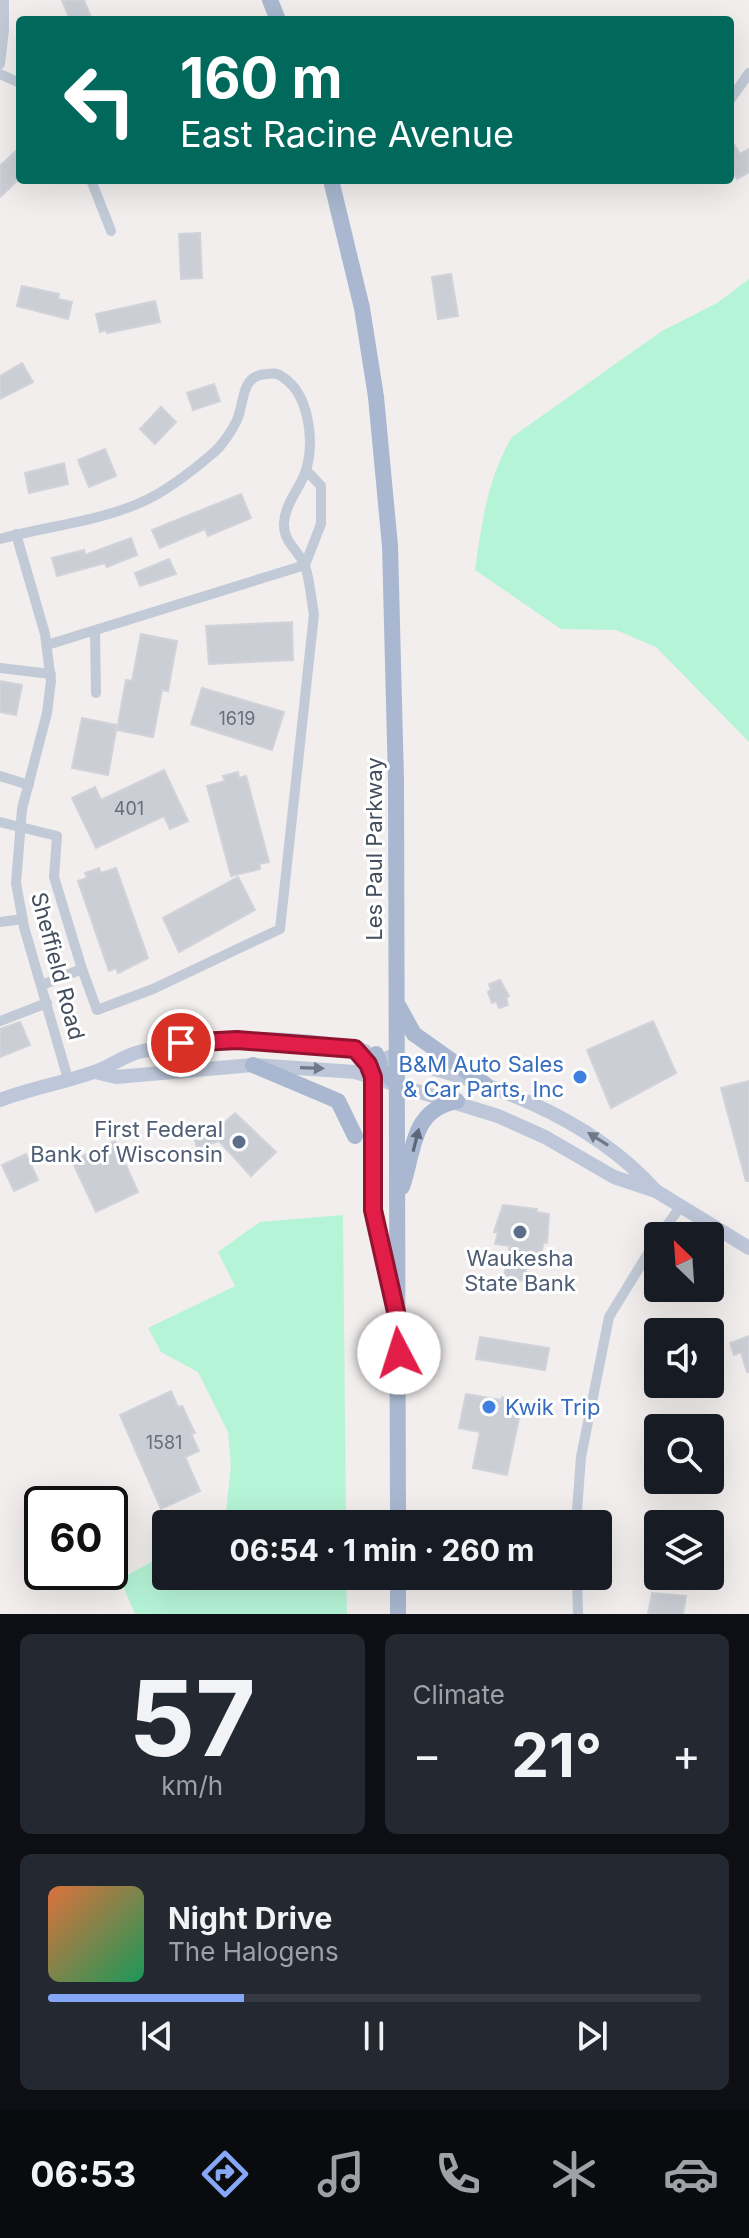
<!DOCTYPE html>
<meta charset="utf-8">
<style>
body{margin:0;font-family:Inter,sans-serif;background:#242831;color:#f1f3f6;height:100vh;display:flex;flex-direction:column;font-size:30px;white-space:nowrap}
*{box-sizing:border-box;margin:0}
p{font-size:26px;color:#9ea1a6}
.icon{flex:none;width:44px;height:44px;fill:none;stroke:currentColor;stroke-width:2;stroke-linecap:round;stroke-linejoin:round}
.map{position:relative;height:1614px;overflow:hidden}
.panel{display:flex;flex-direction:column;gap:20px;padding:20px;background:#0d0f14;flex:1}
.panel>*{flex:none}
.top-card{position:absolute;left:16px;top:16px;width:718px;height:168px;border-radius:8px;box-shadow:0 8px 32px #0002;background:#00695c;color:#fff;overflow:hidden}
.needle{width:52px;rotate:335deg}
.controls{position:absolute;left:644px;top:1222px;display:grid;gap:16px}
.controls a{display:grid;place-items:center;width:80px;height:80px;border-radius:8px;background:#171b24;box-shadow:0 8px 32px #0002;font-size:40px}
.speed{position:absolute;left:24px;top:1486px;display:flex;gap:16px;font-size:40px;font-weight:700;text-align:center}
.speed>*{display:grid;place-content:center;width:104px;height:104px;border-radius:50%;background:#171b24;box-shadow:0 8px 32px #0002;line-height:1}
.speed .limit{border:4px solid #111;border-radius:12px;background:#fff;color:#111}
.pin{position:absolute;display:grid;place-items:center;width:68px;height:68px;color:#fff;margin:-34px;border:4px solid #fff;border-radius:50%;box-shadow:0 2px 8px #0007}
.me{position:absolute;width:88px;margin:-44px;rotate:355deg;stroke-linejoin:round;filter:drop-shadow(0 0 6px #0008)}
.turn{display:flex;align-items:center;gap:28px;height:168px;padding:0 32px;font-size:36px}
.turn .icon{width:104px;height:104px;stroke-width:2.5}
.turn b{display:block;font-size:56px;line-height:68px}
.big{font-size:60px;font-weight:700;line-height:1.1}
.panel .tile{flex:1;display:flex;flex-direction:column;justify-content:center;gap:12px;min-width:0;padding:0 28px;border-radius:12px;background:#242831}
.panel .dial{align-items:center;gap:0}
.dial b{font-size:104px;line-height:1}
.song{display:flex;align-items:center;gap:24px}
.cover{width:96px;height:96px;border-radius:12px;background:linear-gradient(135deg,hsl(20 70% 55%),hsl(150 70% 35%))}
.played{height:8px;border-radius:4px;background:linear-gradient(90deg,#86a7f6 30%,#363941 30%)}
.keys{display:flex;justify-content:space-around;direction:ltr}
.heat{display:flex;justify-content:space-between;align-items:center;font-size:44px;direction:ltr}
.panel .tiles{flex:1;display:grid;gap:20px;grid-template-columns:1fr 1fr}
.tile:last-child{grid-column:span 2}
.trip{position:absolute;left:152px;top:1510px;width:460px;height:80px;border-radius:8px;background:#171b24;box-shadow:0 8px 32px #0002;font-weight:700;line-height:80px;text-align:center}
.dock{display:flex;height:128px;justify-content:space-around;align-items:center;background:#090b0e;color:#9ea1a6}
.dock .icon{width:56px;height:56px}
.dock .current{color:#86a7f6}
.dock b{font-size:36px;color:#f1f3f6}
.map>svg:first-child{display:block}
.green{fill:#b6f4d7}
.building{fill:#ccced6;stroke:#d1d2da;stroke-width:2}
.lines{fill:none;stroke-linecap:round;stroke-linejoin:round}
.minor{stroke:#c2cad7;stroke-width:10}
.secondary{stroke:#bec7d9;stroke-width:14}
.primary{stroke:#a9b8d0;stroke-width:16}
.oneway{fill:#6e7888}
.oneway2{fill:#5c687a}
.route-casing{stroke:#92132f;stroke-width:20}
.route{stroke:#e11d48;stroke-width:14}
.shop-dot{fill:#3f7fe0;stroke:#fff;stroke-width:3}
.service-dot{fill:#5c6f8a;stroke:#fff;stroke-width:3}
.labels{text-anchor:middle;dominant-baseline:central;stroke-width:6;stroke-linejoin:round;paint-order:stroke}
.number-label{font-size:18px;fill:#656e7b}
.street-label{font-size:22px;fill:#434e5d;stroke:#fff}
.shop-label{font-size:22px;fill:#366cbe;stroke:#fff;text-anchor:end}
.service-label{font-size:22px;fill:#4e5e75;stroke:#fff;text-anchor:end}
</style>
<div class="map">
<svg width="749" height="1614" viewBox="0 0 749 1614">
<rect width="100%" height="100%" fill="#f1eeed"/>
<g class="green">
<path d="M 749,279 L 749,742 L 656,647 L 616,630 L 561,629 L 475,570 C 482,523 487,479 512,437 L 662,331 L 717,303 Z"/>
<path d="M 343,1215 L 346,1524 L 213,1524 L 226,1512 L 231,1466 L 228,1432 L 198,1372 L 161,1352 L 148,1328 L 235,1286 L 218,1252 L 260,1222 Z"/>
<path d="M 166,1554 L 166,1576 L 346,1576 L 347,1614 L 135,1614 L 120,1579 Z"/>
</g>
<g class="building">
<path d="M 62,0 L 84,0 L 92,20 L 70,20 Z"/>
<path d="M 730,138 L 740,154 L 749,149 L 749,172 L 737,179 L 730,167 Z"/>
<path d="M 20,147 L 20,178 L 0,197 L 0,166 Z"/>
<path d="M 200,233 L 202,278 L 181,279 L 179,234 Z"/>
<path d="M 451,274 L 458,316 L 438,319 L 432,277 Z"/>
<path d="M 22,286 L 59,294 L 58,299 L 72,302 L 68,319 L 17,306 Z"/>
<path d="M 155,301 L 160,322 L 107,333 L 106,330 L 100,332 L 96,314 Z"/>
<path d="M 22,363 L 33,382 L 0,399 L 0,376 Z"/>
<path d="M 214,384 L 220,401 L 193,410 L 187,393 Z"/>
<path d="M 161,407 L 176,422 L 155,444 L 140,429 Z"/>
<path d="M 105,449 L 116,476 L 89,487 L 78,460 Z"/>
<path d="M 64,463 L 68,484 L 29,493 L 25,473 Z"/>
<path d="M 241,494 L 251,518 L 208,536 L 205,529 L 160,548 L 152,530 Z"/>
<path d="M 131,538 L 137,555 L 107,567 L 105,563 L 57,576 L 52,558 L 84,550 L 85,555 Z"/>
<path d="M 169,559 L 176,574 L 140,586 L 135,573 Z"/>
<path d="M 292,622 L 293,660 L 209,664 L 206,626 Z"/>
<path d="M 141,634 L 177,641 L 168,691 L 162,690 L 153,737 L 117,730 L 126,680 L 132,681 Z"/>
<path d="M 0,681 L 22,685 L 16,715 L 0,712 Z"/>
<path d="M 202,688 L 284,712 L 272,750 L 191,724 Z"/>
<path d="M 82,718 L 117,725 L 108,775 L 72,768 Z"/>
<path d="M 164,770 L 188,821 L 170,829 L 164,816 L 96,848 L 72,798 L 95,787 L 101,800 Z"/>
<path d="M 238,772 L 239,778 L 246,776 L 269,862 L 259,864 L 260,869 L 231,876 L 207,786 L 225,781 L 223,776 Z"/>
<path d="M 99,868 L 101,873 L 116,868 L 148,958 L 118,973 L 116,968 L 109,971 L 78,881 L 87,878 L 85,873 Z"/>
<path d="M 238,877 L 255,910 L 179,952 L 163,918 Z"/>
<path d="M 500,980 L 509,996 L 506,998 L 508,1005 L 499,1008 L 496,1001 L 492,1003 L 488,992 L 491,990 L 489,984 Z"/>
<path d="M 653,1021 L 676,1073 L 611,1108 L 587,1050 Z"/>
<path d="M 20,1022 L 30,1045 L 0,1057 L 0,1029 Z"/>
<path d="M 749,1081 L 749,1181 L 746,1181 L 721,1088 Z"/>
<path d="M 235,1113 L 276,1152 L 251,1176 L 219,1141 L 197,1148 L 194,1137 L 216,1130 Z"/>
<path d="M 115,1141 L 138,1192 L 96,1212 L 72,1161 Z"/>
<path d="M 26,1154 L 38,1180 L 14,1191 L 2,1165 Z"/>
<path d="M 503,1205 L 537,1209 L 536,1212 L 549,1214 L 547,1243 L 544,1242 L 541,1253 L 530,1251 L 524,1281 L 504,1277 L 510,1246 L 495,1244 L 498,1233 L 494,1232 Z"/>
<path d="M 749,1336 L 749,1372 L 747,1372 L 741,1352 L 734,1355 L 730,1343 Z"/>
<path d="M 480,1337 L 549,1348 L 545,1370 L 476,1359 Z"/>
<path d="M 171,1391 L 178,1407 L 182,1406 L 195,1433 L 191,1434 L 199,1451 L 185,1457 L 200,1491 L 161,1509 L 120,1415 Z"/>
<path d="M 466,1394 L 501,1400 L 502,1397 L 522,1404 L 507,1475 L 473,1468 L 480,1432 L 459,1428 Z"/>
<path d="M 652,1593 L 686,1596 L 683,1614 L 648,1614 Z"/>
</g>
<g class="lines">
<g class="minor">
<path d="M 0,64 L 4,30 L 4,0"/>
<path d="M 0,74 L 20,83"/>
<path d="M 730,100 L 749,73"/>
<path d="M 91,180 L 111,231"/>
<path d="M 16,534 L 45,634 L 51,681 L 47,713 L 22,809 L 16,883 L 24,927 L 68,1079"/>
<path d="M 0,539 C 47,526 97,522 142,502 C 167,491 191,472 212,454 C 221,447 232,431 237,420 C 245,402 240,375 267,374 C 274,373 278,373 284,378 C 309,395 314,440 307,467 C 302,487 285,502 284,523 C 283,543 299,550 305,566 C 310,580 311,599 314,614 L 280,929 L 153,989 L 97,1010 L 82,969 L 42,985"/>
<path d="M 95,631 L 96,693"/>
<path d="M 47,645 L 305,565 L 321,524 L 321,486 L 306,470"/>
<path d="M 0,668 L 51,674"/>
<path d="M 0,776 L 29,785"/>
<path d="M 0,822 L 57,836 L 54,877 L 82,969"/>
<path d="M 0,922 L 23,919"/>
<path d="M 0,1021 L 47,1003"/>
<path d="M 659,1236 L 681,1206"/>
<path d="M 576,1524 L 581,1457 L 609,1317 L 658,1237"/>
<path d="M 577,1576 L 578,1614"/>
</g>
<g class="secondary">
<path d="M 389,1057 C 487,1081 587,1114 656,1191"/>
<path d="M 95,1072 L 116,1077 L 253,1065 L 355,1072 L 498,1116 L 545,1137 L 614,1177 L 656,1191 L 749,1248"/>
<path d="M 0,1100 C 31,1088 63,1083 94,1072 C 110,1067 123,1056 139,1052 C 206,1035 298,1035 365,1051"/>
</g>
<g class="primary">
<path d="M 270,0 L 278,20"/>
<path d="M 331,180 L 362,308 L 376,397 L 390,546 L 396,780 L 398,1524"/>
<path d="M 399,1007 L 414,1034 L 486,1085"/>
<path d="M 355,1049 L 368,1064 L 373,1077 L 373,1210 L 392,1297"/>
<path d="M 376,1054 L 382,1071 L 397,1083"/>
<path d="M 253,1065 L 338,1101 L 355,1136"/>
<path d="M 402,1187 C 415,1149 411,1110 457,1101"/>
<path d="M 398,1614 L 398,1576"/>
</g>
</g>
<defs><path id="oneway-solid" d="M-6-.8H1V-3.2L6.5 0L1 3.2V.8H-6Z" transform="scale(2)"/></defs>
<g class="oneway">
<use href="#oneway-solid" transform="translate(312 1068) rotate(2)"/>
<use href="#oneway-solid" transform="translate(598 1139) rotate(-148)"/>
</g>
<use class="oneway2" href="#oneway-solid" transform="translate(416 1140) rotate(-76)"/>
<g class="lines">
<g class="route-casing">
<path id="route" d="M 181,1043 L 237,1040 L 355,1049 L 368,1064 L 373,1077 L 373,1210 L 399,1325 L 399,1353"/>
</g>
<use href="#route" class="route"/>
</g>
<g class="shop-dot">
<circle cx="580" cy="1077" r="8"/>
<circle cx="489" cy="1407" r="8"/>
</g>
<g class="service-dot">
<circle cx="239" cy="1142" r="8"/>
<circle cx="520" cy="1232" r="8"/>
</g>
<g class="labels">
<g class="number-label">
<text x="237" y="718">1619</text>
<text x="129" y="808">401</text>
<text x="164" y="1442">1581</text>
</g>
<g class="street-label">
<text transform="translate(374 849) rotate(-90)">Les Paul Parkway</text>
<text transform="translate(58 966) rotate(75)">Sheffield Road</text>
</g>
<g class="shop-label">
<text x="564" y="1064">B&amp;M Auto Sales<tspan x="564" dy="25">&amp; Car Parts, Inc</tspan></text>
<text x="505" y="1407" text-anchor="start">Kwik Trip</text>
</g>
<g class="service-label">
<text x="223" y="1129">First Federal<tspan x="223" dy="25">Bank of Wisconsin</tspan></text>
<text x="520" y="1258" text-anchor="middle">Waukesha<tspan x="520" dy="25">State Bank</tspan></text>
</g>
</g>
</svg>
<div class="controls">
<a><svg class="needle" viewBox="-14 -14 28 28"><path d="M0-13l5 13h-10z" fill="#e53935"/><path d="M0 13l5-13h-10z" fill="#9ea1a6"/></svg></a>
<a><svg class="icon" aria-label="sound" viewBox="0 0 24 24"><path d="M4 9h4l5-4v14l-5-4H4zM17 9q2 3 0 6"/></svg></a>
<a><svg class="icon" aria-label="search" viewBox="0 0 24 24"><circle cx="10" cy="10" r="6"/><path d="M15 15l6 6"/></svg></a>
<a><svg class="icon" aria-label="layers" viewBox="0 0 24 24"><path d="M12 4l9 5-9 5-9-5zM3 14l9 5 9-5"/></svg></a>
</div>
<div class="speed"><div class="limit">60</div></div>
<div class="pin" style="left:181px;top:1043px;background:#d93025"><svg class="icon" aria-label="arrive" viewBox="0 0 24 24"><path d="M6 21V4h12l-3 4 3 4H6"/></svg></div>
<svg class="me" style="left:399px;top:1353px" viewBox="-20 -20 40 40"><circle r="19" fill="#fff"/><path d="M0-13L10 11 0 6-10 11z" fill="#e11d48"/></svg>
<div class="trip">06:54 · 1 min · 260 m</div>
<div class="top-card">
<div class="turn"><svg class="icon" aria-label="left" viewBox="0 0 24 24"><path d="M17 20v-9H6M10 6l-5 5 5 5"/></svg><div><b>160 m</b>East Racine Avenue</div></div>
</div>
</div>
<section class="panel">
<div class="tiles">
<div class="tile dial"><b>57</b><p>km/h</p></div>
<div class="tile"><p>Climate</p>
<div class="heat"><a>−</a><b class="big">21°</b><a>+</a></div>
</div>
<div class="tile">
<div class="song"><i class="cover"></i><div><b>Night Drive</b><p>The Halogens</p></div></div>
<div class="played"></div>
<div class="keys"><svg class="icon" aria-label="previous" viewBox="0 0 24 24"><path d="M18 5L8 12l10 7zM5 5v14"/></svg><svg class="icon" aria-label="pause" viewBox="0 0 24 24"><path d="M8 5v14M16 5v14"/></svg><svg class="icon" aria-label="next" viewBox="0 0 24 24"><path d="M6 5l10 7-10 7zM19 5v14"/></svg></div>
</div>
</div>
</section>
<nav class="dock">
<b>06:53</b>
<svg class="icon current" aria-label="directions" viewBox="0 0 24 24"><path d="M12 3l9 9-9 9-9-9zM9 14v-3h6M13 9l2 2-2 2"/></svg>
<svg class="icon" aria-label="music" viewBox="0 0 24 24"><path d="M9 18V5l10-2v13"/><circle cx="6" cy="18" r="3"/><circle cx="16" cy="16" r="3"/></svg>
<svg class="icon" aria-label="phone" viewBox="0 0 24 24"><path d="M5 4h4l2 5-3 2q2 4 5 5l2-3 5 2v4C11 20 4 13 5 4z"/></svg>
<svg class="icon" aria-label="climate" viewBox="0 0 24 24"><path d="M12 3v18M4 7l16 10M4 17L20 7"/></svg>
<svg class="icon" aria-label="car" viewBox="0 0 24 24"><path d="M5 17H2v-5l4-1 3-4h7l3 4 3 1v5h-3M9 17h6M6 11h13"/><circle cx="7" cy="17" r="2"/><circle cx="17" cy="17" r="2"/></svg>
</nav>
